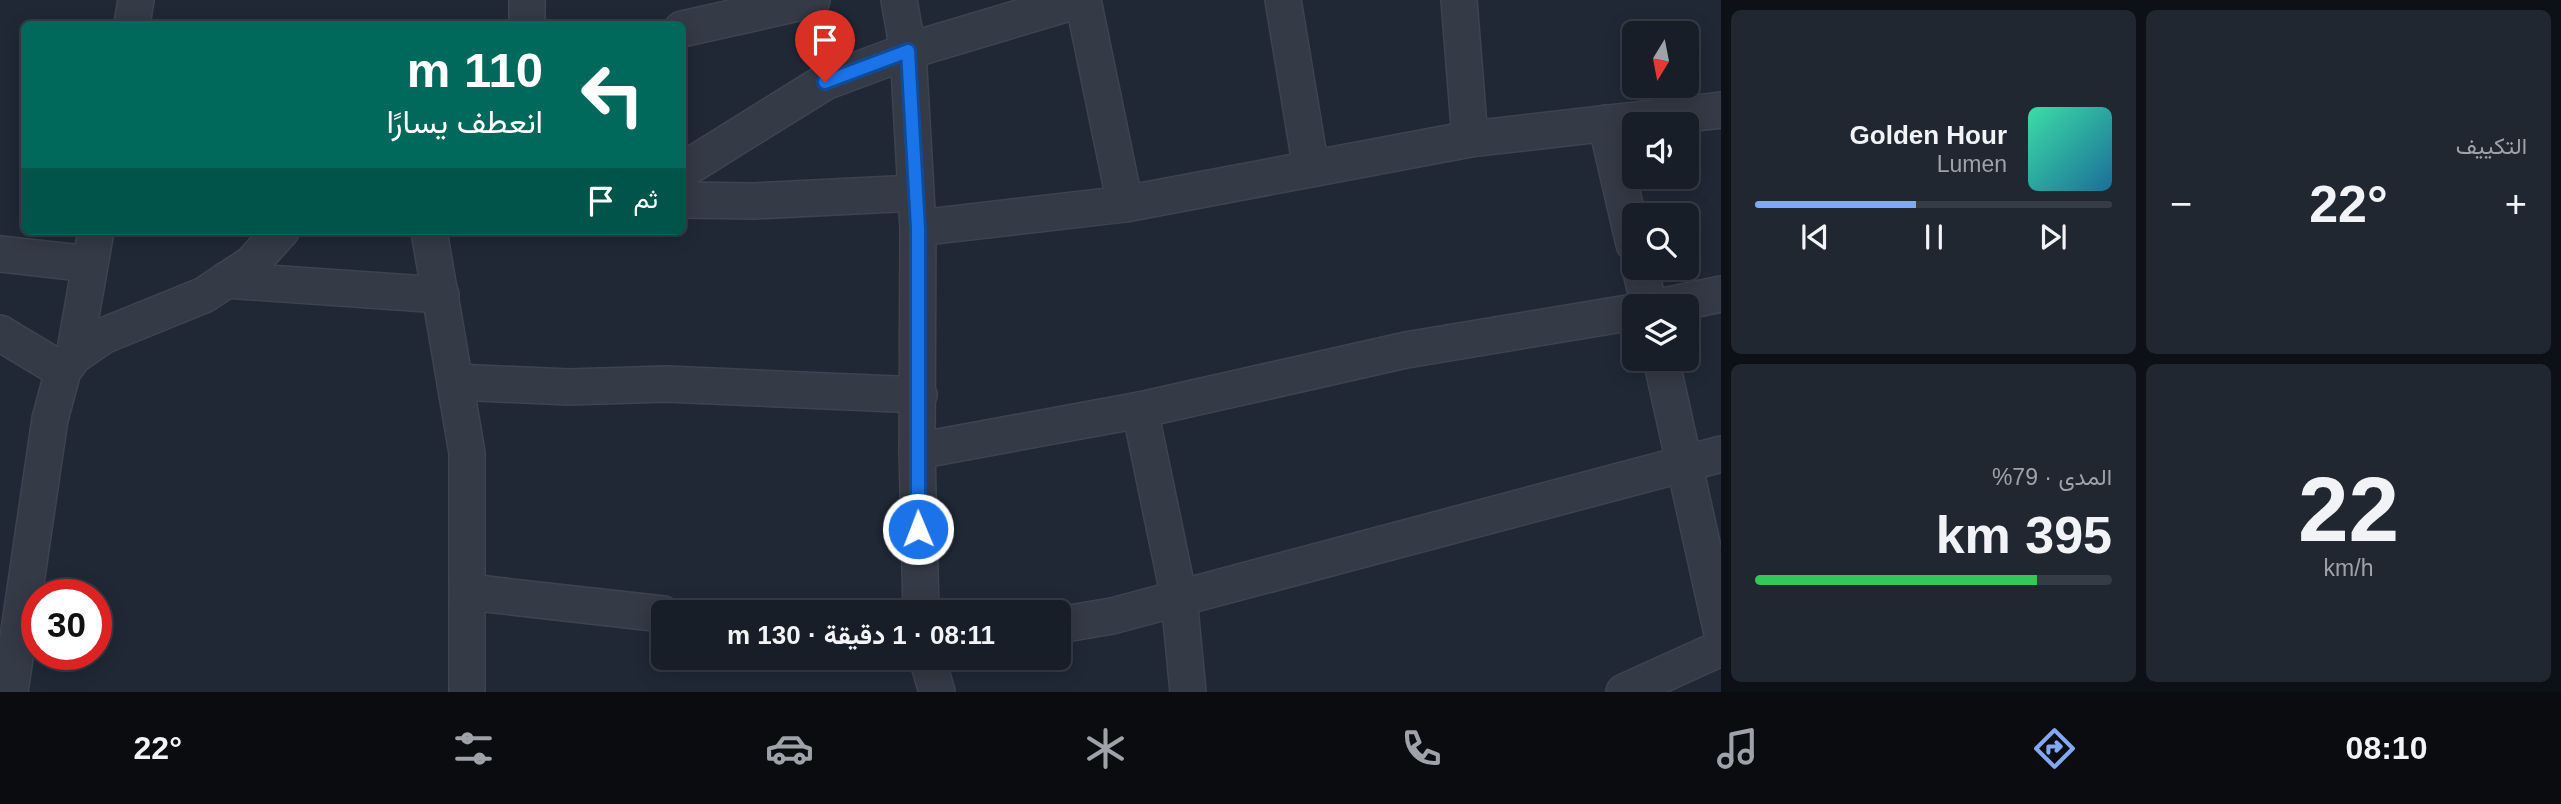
<!DOCTYPE html>
<html lang="ar">
<meta charset="utf-8">
<style>
body{margin:0;font-family:Arial,Vazirmatn,sans-serif;background:#212730;color:#f1f3f6;direction:rtl;height:100vh;display:flex;flex-direction:column;font-size:26px;white-space:nowrap}
*{box-sizing:border-box;margin:0}
p{font-size:23px;color:#9fa2a8}
.icon{flex:none;width:38px;height:38px;fill:none;stroke:currentColor;stroke-width:2;stroke-linecap:round;stroke-linejoin:round}
.map{position:relative;flex:1;overflow:hidden;direction:ltr}
.side{display:flex;flex-direction:column;gap:10px;padding:10px;background:#0d1016;width:840px}
.side>*{flex:none}
.guide{position:absolute;left:21px;top:21px;width:665px;height:214px;border-radius:10px;box-shadow:0 4px 18px #0003,0 0 0 2px #363c45;direction:rtl;background:#00695c;color:#fff;overflow:hidden}
.needle{width:46px;rotate:190deg}
.fabs{position:absolute;left:1622px;top:21px;display:grid;gap:14px}
.fabs a{display:grid;place-items:center;width:77px;height:77px;border-radius:10px;background:#181e28;box-shadow:0 4px 18px #0003,0 0 0 2px #363c45;font-size:35px}
.speed{position:absolute;left:21px;top:579px;display:flex;gap:14px;font-size:35px;font-weight:700;text-align:center}
.speed>*{display:grid;place-content:center;width:91px;height:91px;border-radius:50%;background:#181e28;box-shadow:0 4px 18px #0003,0 0 0 2px #363c45;line-height:1}
.speed .limit{border:10px solid #d22;background:#fff;color:#111}
.pin{position:absolute;display:grid;place-items:center;width:60px;height:60px;color:#fff;margin:-72px -30px;border-radius:50% 50% 50% 0;rotate:-45deg;box-shadow:0 0 7px #0007}
.pin .icon{rotate:45deg}
.me{position:absolute;width:77px;margin:-38px;rotate:359deg;stroke-linejoin:round;filter:drop-shadow(0 0 5px #0008)}
.turn{display:flex;align-items:center;gap:24px;height:147px;padding:0 28px;font-size:32px}
.turn .icon{width:91px;height:91px;stroke-width:2.5}
.turn b{display:block;font-size:49px;line-height:60px}
.then{display:flex;align-items:center;height:66px;padding:0 28px;background:#0003;gap:14px;font-size:26px}
.big{font-size:52px;font-weight:700;line-height:1.1}
.side .widget{flex:1;display:flex;flex-direction:column;justify-content:center;gap:10px;min-width:0;padding:0 24px;border-radius:10px;background:#212730}
.side .dial{align-items:center;gap:0}
.dial b{font-size:91px;line-height:1}
.song{display:flex;align-items:center;gap:21px}
.cover{width:84px;height:84px;border-radius:10px;background:linear-gradient(135deg,hsl(160 70% 55%),hsl(200 70% 35%))}
.played{height:7px;border-radius:4px;background:linear-gradient(90deg,#82a8f4 45%,#363c45 45%)}
.keys{display:flex;justify-content:space-around;direction:ltr}
.heat{display:flex;justify-content:space-between;align-items:center;font-size:38px;direction:ltr}
.charge{height:10px;border-radius:5px;background:linear-gradient(90deg,#34c759 79%,#363c45 0)}
.side .tiles{flex:1;display:grid;gap:10px;grid-template-columns:repeat(2,1fr)}
.trip{position:absolute;left:651px;top:600px;width:420px;height:70px;border-radius:10px;background:#181e28;box-shadow:0 4px 18px #0003,0 0 0 2px #363c45;font-weight:700;line-height:70px;text-align:center;direction:rtl}
.dock{display:flex;height:112px;justify-content:space-around;align-items:center;background:#0a0c10;color:#9fa2a8}
.dock .icon{width:49px;height:49px}
.dock .selected{color:#82a8f4}
.dock b{font-size:32px;color:#f1f3f6}
main{display:flex;flex:1;min-height:0}
.map>svg:first-child{display:block}
.lines{fill:none;stroke-linecap:round;stroke-linejoin:round}
.minor-casing{stroke:#3d4450;stroke-width:38}
.minor{stroke:#343a46;stroke-width:35}
.route-casing{stroke:#114b97;stroke-width:18}
.route{stroke:#1a73e8;stroke-width:12}
</style>
<main>
<section class="side">
<div class="tiles">
<div class="widget"><p>التكييف</p>
<div class="heat"><a>−</a><b class="big">22°</b><a>+</a></div>
</div>
<div class="widget">
<div class="song"><i class="cover"></i><div><b>Golden Hour</b><p>Lumen</p></div></div>
<div class="played"></div>
<div class="keys"><svg class="icon" aria-label="previous" viewBox="0 0 24 24"><path d="M18 5L8 12l10 7zM5 5v14"/></svg><svg class="icon" aria-label="pause" viewBox="0 0 24 24"><path d="M8 5v14M16 5v14"/></svg><svg class="icon" aria-label="next" viewBox="0 0 24 24"><path d="M6 5l10 7-10 7zM19 5v14"/></svg></div>
</div>
<div class="widget dial"><b>22</b><p>km/h</p></div>
<div class="widget"><p>المدى · 79%</p><b class="big">395 km</b><div class="charge"></div></div>
</div>
</section>
<div class="map">
<svg width="1721" height="692" viewBox="0 0 1721 692">
<rect width="100%" height="100%" fill="#202836"/>
<g class="lines">
<g class="minor-casing">
<g id="minor">
<path d="M 899,0 L 908,51 L 918,228 L 917,451 L 921,612"/>
<path d="M 1083,0 L 1125,204"/>
<path d="M 1283,0 L 1311,169"/>
<path d="M 1459,0 L 1470,139"/>
<path d="M 132,24 L 136,0"/>
<path d="M 527,24 L 527,0"/>
<path d="M 682,29 L 812,0"/>
<path d="M 1606,123 L 1634,244"/>
<path d="M 682,171 L 825,82 L 908,51 L 1079,0"/>
<path d="M 682,200 L 754,201 L 915,193"/>
<path d="M 918,228 L 1125,204 L 1470,139 L 1721,110"/>
<path d="M 429,231 L 467,453 L 467,692"/>
<path d="M 0,254 L 90,264"/>
<path d="M 1640,268 L 1649,306"/>
<path d="M 226,280 L 441,295"/>
<path d="M 1663,306 L 1721,294"/>
<path d="M 0,333 L 63,371"/>
<path d="M 74,356 L 96,231"/>
<path d="M 1661,359 L 1721,629"/>
<path d="M 455,382 L 569,387 L 666,384 L 919,395"/>
<path d="M 1140,410 L 1179,598 L 1188,692"/>
<path d="M 917,451 L 1140,410 L 1406,350 L 1634,312"/>
<path d="M 468,592 L 663,614"/>
<path d="M 1059,625 L 1112,616 L 1721,454"/>
<path d="M 927,658 L 937,692"/>
<path d="M 10,692 L 50,419 L 63,371 L 74,356 L 103,336 L 204,295 L 251,264 L 281,231"/>
<path d="M 1624,692 L 1721,648"/>
</g>
</g>
<use href="#minor" class="minor"/>
</g>
<g class="lines">
<g class="route-casing">
<path id="route" d="M 825,82 L 908,51 L 918,228 L 918,529"/>
</g>
<use href="#route" class="route"/>
</g>
</svg>
<div class="fabs">
<a><svg class="needle" viewBox="-14 -14 28 28"><path d="M0-13l5 13h-10z" fill="#e53935"/><path d="M0 13l5-13h-10z" fill="#9fa2a8"/></svg></a>
<a><svg class="icon" aria-label="sound" viewBox="0 0 24 24"><path d="M4 9h4l5-4v14l-5-4H4zM17 9q2 3 0 6"/></svg></a>
<a><svg class="icon" aria-label="search" viewBox="0 0 24 24"><circle cx="10" cy="10" r="6"/><path d="M15 15l6 6"/></svg></a>
<a><svg class="icon" aria-label="layers" viewBox="0 0 24 24"><path d="M12 4l9 5-9 5-9-5zM3 14l9 5 9-5"/></svg></a>
</div>
<div class="speed"><div class="limit">30</div></div>
<div class="pin" style="left:825px;top:82px;background:#d93025"><svg class="icon" aria-label="arrive" viewBox="0 0 24 24"><path d="M6 21V4h12l-3 4 3 4H6"/></svg></div>
<svg class="me" style="left:918px;top:529px" viewBox="-20 -20 40 40"><circle r="17" fill="#1a73e8" stroke="#fff" stroke-width="3"/><path d="M0-11L8 9 0 5-8 9z" fill="#fff"/></svg>
<div class="trip">08:11 · 1 دقيقة · 130 m</div>
<div class="guide">
<div class="turn"><svg class="icon" aria-label="left" viewBox="0 0 24 24"><path d="M17 20v-9H6M10 6l-5 5 5 5"/></svg><div><b>110 m</b>انعطف يسارًا</div></div>
<div class="then">ثم<svg class="icon" aria-label="arrive" viewBox="0 0 24 24"><path d="M6 21V4h12l-3 4 3 4H6"/></svg></div>
</div>
</div>
</main>
<nav class="dock">
<b>08:10</b>
<svg class="icon selected" aria-label="directions" viewBox="0 0 24 24"><path d="M12 3l9 9-9 9-9-9zM9 14v-3h6M13 9l2 2-2 2"/></svg>
<svg class="icon" aria-label="music" viewBox="0 0 24 24"><path d="M9 18V5l10-2v13"/><circle cx="6" cy="18" r="3"/><circle cx="16" cy="16" r="3"/></svg>
<svg class="icon" aria-label="phone" viewBox="0 0 24 24"><path d="M5 4h4l2 5-3 2q2 4 5 5l2-3 5 2v4C11 20 4 13 5 4z"/></svg>
<svg class="icon" aria-label="climate" viewBox="0 0 24 24"><path d="M12 3v18M4 7l16 10M4 17L20 7"/></svg>
<svg class="icon" aria-label="car" viewBox="0 0 24 24"><path d="M5 17H2v-5l4-1 3-4h7l3 4 3 1v5h-3M9 17h6M6 11h13"/><circle cx="7" cy="17" r="2"/><circle cx="17" cy="17" r="2"/></svg>
<svg class="icon" aria-label="filters" viewBox="0 0 24 24"><path d="M4 7h16M4 17h16"/><circle cx="9" cy="7" r="2"/><circle cx="15" cy="17" r="2"/></svg>
<b>22°</b>
</nav>
